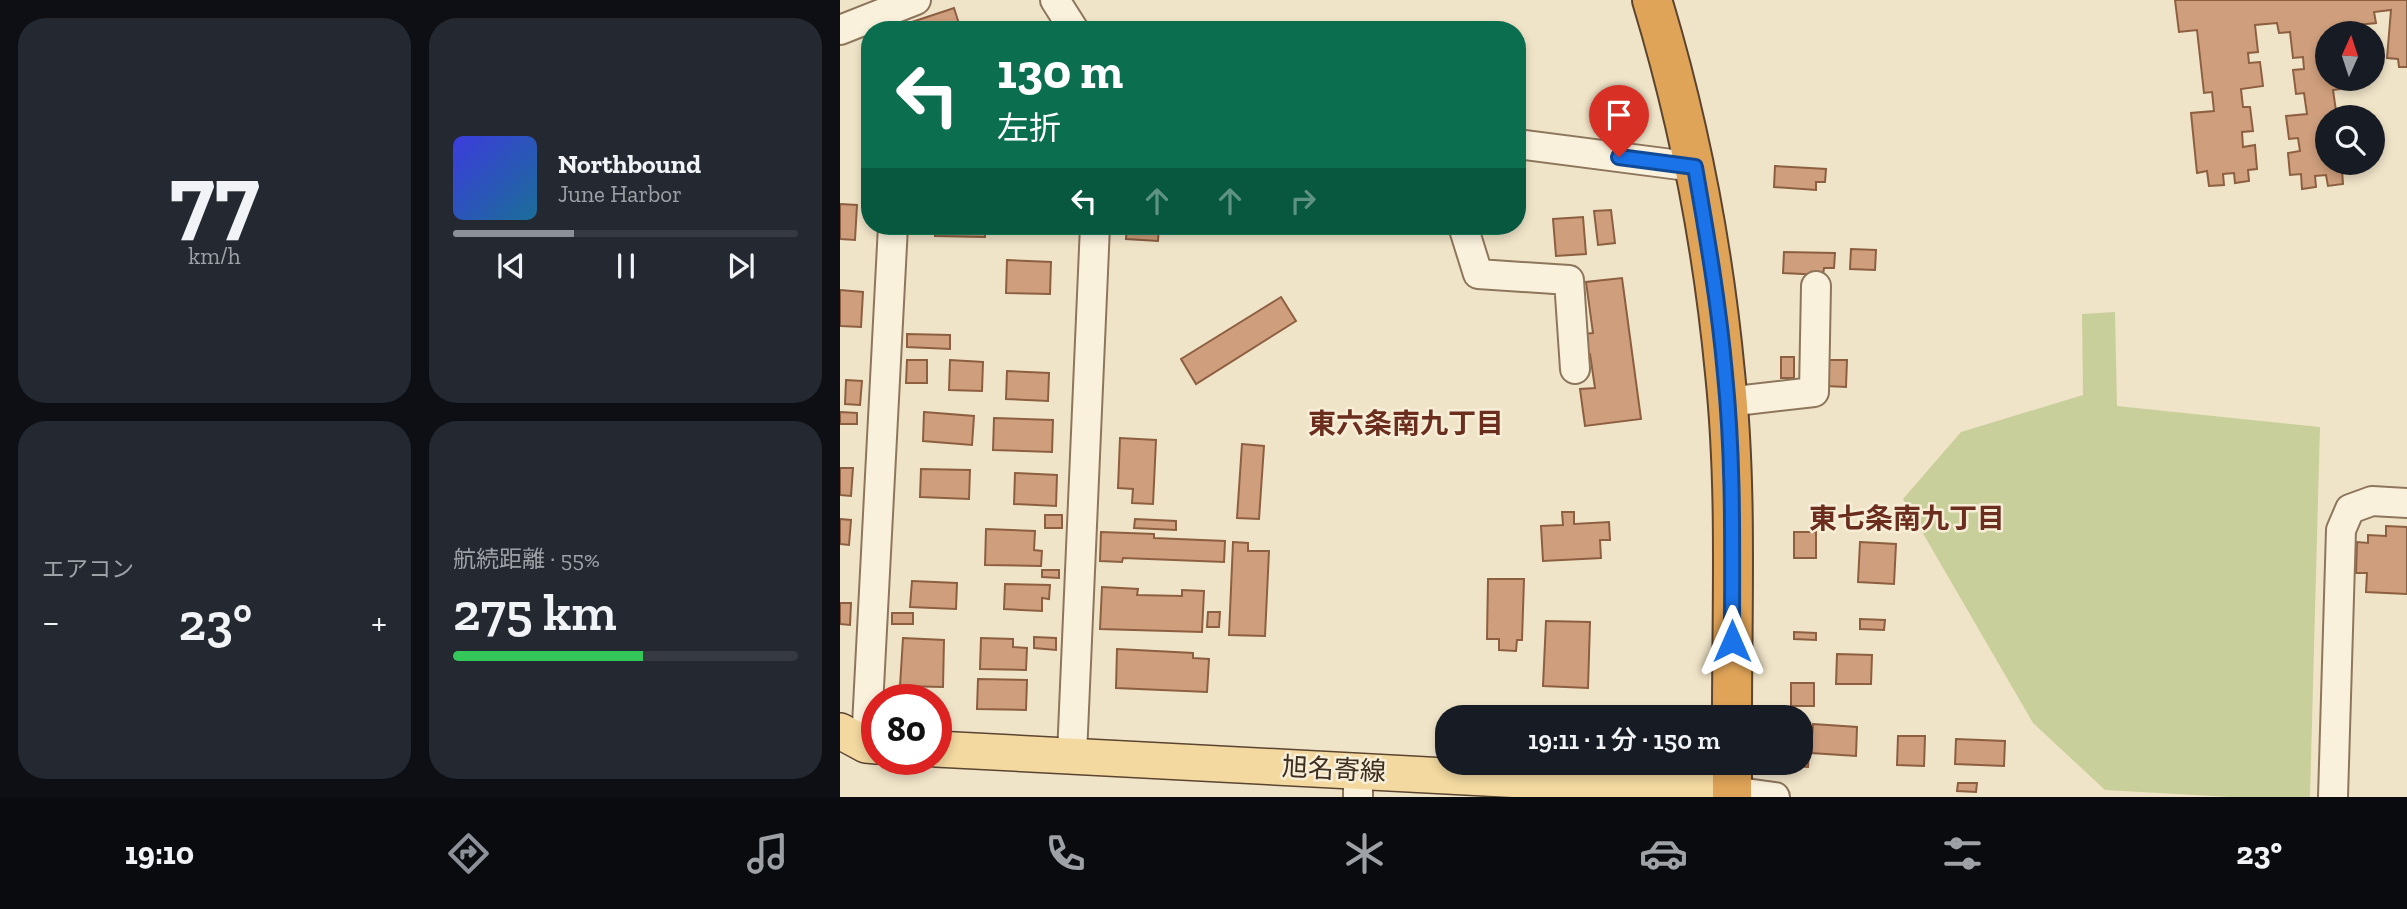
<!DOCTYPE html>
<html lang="ja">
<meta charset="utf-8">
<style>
body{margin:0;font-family:"Zilla Slab","Noto Sans JP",serif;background:#242831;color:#f1f3f6;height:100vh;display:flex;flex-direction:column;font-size:26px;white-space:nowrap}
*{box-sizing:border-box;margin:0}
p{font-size:23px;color:#9ea1a6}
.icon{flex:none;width:38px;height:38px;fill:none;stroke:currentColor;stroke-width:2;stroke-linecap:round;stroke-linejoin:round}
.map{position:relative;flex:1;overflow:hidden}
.sheet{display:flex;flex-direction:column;gap:18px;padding:18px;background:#0d0f14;width:840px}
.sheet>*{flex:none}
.guide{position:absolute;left:21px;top:21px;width:665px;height:214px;border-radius:28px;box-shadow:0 4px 10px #0003;background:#0b6e4f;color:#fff;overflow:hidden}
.needle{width:46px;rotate:3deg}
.tools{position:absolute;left:1475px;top:21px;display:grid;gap:14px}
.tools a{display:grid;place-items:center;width:70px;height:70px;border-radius:50%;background:#171b24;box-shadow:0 4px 10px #0003;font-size:35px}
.speed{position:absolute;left:21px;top:684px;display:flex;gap:14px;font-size:35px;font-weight:700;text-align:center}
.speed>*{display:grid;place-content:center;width:91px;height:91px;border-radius:50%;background:#171b24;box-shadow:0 4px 10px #0003;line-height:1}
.speed .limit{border:10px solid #d22;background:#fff;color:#111}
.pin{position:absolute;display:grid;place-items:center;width:60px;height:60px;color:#fff;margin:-72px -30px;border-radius:50% 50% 50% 0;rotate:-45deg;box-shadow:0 0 7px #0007}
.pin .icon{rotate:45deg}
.me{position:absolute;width:77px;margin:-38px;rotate:0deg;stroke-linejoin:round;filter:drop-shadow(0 0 5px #0008)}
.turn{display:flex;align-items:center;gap:24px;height:147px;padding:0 21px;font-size:32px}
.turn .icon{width:91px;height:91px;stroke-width:2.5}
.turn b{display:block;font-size:49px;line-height:60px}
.lanes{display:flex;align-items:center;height:66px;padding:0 21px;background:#0003;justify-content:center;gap:35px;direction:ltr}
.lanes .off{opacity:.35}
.big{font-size:52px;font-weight:600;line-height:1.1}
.sheet .tile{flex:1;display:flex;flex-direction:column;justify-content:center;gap:10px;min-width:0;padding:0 24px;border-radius:28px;background:#242831}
.sheet .dial{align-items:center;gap:0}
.dial b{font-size:91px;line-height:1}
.song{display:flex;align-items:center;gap:21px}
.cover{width:84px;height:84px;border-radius:10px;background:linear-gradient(135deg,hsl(240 70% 55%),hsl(200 70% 35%))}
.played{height:7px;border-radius:4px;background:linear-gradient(90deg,#8c9099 35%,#363941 35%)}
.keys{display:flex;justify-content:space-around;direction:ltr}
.heat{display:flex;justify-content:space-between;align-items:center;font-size:38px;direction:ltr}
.charge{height:10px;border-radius:5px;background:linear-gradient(90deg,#34c759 55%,#363941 0)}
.sheet .tiles{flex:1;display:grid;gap:18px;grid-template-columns:repeat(2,1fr)}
.trip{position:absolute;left:595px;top:705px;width:378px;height:70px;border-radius:28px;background:#171b24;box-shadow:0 4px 10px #0003;font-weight:600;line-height:70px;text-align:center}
.menu{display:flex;height:112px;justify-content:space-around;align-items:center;background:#090b0e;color:#9ea1a6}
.menu .icon{width:49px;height:49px}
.menu .on{color:#8c9099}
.menu b{font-size:32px;color:#f1f3f6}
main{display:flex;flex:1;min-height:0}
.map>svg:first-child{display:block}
.green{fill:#c9cf9b}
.building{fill:#cf9f7d;stroke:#8d5f41;stroke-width:2}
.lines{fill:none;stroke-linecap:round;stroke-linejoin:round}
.minor-casing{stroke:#8d765c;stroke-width:32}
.major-casing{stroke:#5b4430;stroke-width:38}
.highway-casing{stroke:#5b4430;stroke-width:42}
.minor{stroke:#faf1dc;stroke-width:28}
.major{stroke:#f3d9a0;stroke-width:35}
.highway{stroke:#e0a458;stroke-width:38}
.route-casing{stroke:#114b97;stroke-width:18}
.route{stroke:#1a73e8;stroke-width:12}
.labels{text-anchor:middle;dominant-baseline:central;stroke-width:5;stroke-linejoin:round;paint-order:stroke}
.street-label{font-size:26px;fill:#3d2e20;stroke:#f7eed8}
.neighbourhood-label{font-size:28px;font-weight:bold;fill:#6b2e1e;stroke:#f7eed8}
</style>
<main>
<section class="sheet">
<div class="tiles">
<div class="tile dial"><b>77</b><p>km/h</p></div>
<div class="tile">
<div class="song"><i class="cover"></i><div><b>Northbound</b><p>June Harbor</p></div></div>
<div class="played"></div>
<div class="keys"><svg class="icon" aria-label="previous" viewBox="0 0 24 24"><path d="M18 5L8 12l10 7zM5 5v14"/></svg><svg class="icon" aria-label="pause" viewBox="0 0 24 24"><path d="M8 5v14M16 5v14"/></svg><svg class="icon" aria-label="next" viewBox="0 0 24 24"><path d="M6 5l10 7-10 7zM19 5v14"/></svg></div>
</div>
<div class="tile"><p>エアコン</p>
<div class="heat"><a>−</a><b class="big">23°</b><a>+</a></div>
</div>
<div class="tile"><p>航続距離 · 55%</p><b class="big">275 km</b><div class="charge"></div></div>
</div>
</section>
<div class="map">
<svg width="1567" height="797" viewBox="0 0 1567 797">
<rect width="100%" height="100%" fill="#f0e4c8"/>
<path class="green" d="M 1275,312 L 1277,406 L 1480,427 L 1470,797 L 1390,797 L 1265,790 L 1193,723 L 1063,499 L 1121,432 L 1243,395 L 1242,314 Z"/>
<g class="building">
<path d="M 1335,0 L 1567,0 L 1567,67 L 1559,67 L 1558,59 L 1547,58 L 1551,10 L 1534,12 L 1536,23 L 1508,26 L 1509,33 L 1488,33 L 1488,79 L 1514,79 L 1515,87 L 1493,90 L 1496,111 L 1503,110 L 1504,117 L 1488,117 L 1488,163 L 1508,163 L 1509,170 L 1502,170 L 1503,184 L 1488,186 L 1486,175 L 1475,176 L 1476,187 L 1462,189 L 1461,174 L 1450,175 L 1448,153 L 1460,151 L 1458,138 L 1449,139 L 1446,116 L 1467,114 L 1464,93 L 1456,94 L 1453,70 L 1464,69 L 1463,57 L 1453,58 L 1450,32 L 1439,33 L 1437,23 L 1415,25 L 1418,52 L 1408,53 L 1409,63 L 1420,62 L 1423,86 L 1401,89 L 1403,107 L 1410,107 L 1413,131 L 1402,132 L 1403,147 L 1415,145 L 1417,169 L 1408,170 L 1409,181 L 1395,183 L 1394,173 L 1383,174 L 1384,185 L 1369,186 L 1367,171 L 1357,173 L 1351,113 L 1374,111 L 1372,92 L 1364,93 L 1357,30 L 1339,32 Z"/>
<path d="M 114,8 L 121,30 L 68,30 L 66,24 Z"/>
<path d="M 935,166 L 986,169 L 985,182 L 976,182 L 976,190 L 934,187 Z"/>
<path d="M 0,204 L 17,205 L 15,240 L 0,239 Z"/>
<path d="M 771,210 L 775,243 L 758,245 L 754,211 Z"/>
<path d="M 743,217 L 746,254 L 716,256 L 713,219 Z"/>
<path d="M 95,226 L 145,226 L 145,237 L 95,236 Z"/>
<path d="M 287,226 L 319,226 L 318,241 L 286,239 Z"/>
<path d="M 1011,249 L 1036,250 L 1035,270 L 1010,269 Z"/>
<path d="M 944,252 L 995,253 L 994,268 L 984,268 L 983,275 L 943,273 Z"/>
<path d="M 167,260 L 211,262 L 210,294 L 166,293 Z"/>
<path d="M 782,278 L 801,419 L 745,426 L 740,389 L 755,388 L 750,354 L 746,354 L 744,334 L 753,333 L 746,282 Z"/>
<path d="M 0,290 L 23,292 L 21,327 L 0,326 Z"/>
<path d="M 441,297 L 456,321 L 356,384 L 341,359 Z"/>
<path d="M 67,334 L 110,335 L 110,349 L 67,347 Z"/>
<rect x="941" y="357" width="13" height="21"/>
<path d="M 67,360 L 87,360 L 87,383 L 66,383 Z"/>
<path d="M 110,360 L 143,362 L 142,391 L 109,390 Z"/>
<path d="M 987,360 L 1007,360 L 1006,387 L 986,386 Z"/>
<path d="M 167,371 L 209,373 L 208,401 L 166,399 Z"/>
<path d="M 6,380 L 22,381 L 20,405 L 5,404 Z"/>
<path d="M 0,412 L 17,413 L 17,424 L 0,424 Z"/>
<path d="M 84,412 L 134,416 L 132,445 L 83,441 Z"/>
<path d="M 154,418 L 213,420 L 212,452 L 153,450 Z"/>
<path d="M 280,438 L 316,440 L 313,504 L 292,503 L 293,489 L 278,488 Z"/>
<path d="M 402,444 L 424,446 L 419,519 L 397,518 Z"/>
<path d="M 0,468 L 13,468 L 11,496 L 0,495 Z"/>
<path d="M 81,469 L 130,470 L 129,499 L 80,497 Z"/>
<path d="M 175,473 L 217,475 L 216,506 L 174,504 Z"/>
<path d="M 722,512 L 734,512 L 734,524 L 769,522 L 770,540 L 760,540 L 761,558 L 703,561 L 701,526 L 723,525 Z"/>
<rect x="205" y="515" width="17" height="13"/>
<path d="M 0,519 L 11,520 L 9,545 L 0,544 Z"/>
<path d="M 295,519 L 336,521 L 336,530 L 294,528 Z"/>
<path d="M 1546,526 L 1567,527 L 1567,594 L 1526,592 L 1527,573 L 1516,573 L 1517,542 L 1528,543 L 1528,535 L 1546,536 Z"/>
<path d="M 146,529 L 195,531 L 194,550 L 202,551 L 201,566 L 145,565 Z"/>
<path d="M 261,532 L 314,534 L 314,538 L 385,541 L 384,562 L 283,558 L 282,562 L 260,561 Z"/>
<rect x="954" y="532" width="22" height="26"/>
<path d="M 393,542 L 408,543 L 408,551 L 429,551 L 425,636 L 389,635 Z"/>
<path d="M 1020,542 L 1056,544 L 1054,584 L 1018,582 Z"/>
<path d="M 202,570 L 219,570 L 219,578 L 202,577 Z"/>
<path d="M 648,579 L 684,579 L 682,640 L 677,640 L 676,651 L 659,650 L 659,639 L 647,639 Z"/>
<path d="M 72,581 L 117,583 L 116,609 L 70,607 Z"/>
<path d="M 165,584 L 210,585 L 209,599 L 202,598 L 202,611 L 164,609 Z"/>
<path d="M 262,587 L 298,589 L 297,595 L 342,596 L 342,590 L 364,591 L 362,632 L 260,629 Z"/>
<path d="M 0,603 L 11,603 L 10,625 L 0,624 Z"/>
<path d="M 368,612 L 380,612 L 379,627 L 367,627 Z"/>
<rect x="52" y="613" width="21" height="11"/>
<path d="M 1020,619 L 1045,620 L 1044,630 L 1020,629 Z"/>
<path d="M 706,621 L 750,622 L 748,688 L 703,686 Z"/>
<path d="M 954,632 L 976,633 L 976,640 L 954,639 Z"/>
<path d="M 194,637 L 216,638 L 216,650 L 194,648 Z"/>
<path d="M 63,638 L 104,640 L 103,687 L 60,686 Z"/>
<path d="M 141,638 L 173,639 L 173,647 L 187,648 L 186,670 L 140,669 Z"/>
<path d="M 277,649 L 353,653 L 353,658 L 369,659 L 367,692 L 276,688 Z"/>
<path d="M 997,654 L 1032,655 L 1031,684 L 996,684 Z"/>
<path d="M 138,679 L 187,680 L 186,710 L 137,709 Z"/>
<rect x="951" y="683" width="23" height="23"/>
<path d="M 973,724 L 1017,727 L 1016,756 L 971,753 Z"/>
<path d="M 1058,736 L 1085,736 L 1084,766 L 1057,765 Z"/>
<path d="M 1116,739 L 1165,741 L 1164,766 L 1115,764 Z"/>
<path d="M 961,746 L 969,746 L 968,767 L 952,766 L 952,763 L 961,763 Z"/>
<path d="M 1118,783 L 1137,783 L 1136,792 L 1117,791 Z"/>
</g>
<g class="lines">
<g class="minor-casing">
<g id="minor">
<path d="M 215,0 L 234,30"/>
<path d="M 0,30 L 76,0"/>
<path d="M 677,144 L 855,167"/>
<path d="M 623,226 L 638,274 L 729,280 L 735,369"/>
<path d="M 887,402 L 974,392 L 976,286"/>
<path d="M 26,745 L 53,226"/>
<path d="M 232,755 L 255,226"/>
<path d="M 518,771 L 518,797"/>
<path d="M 891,791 L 935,797"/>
<path d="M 1493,797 L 1501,530 L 1510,509 L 1532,501 L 1567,503"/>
</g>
</g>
<g class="major-casing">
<g id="major">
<path d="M 0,731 L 26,745 L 37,746"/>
<path d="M 96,749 L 891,791"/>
</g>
</g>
<g class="highway-casing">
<g id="highway">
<path d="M 812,0 C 849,122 873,247 885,373 C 897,487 892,603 892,718"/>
<path d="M 892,797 L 892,763"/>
</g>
</g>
<use href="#minor" class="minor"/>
<use href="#major" class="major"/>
<use href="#highway" class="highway"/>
</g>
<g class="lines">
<g class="route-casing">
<path id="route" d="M 779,157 L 855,167 C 867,236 879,305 885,374 C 894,463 892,552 892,641"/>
</g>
<use href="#route" class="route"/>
</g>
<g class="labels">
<g class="street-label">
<text transform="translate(494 769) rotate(3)">旭名寄線</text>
</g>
<g class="neighbourhood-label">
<text x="566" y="423">東六条南九丁目</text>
<text x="1067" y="518">東七条南九丁目</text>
</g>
</g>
</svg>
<div class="tools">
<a><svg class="needle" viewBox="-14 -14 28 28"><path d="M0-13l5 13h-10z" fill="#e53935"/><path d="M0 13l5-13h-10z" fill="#9ea1a6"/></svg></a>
<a><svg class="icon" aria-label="search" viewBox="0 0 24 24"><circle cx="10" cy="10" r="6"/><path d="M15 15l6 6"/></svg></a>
</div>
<div class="speed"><div class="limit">80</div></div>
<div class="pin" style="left:779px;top:157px;background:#d93025"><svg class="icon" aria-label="arrive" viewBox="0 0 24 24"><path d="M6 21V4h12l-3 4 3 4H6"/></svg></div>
<svg class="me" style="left:892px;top:641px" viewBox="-20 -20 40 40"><path d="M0-17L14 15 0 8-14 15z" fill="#1a73e8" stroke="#fff" stroke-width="4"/></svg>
<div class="trip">19:11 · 1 分 · 150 m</div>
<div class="guide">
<div class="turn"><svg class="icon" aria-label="left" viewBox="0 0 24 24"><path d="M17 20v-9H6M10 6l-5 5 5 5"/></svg><div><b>130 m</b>左折</div></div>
<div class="lanes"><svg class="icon" aria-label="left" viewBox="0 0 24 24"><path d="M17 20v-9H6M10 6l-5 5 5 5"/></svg><svg class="icon off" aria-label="ahead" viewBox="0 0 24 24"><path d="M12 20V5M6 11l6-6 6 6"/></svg><svg class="icon off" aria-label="ahead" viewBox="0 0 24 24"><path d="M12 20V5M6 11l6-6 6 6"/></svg><svg class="icon off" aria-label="right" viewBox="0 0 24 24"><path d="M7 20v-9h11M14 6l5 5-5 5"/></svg></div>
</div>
</div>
</main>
<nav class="menu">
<b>19:10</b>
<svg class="icon on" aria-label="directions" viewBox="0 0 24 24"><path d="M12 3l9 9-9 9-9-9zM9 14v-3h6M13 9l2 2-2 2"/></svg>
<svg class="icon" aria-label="music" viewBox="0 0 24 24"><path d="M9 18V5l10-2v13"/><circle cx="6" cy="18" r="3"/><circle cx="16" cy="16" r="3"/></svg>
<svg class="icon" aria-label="phone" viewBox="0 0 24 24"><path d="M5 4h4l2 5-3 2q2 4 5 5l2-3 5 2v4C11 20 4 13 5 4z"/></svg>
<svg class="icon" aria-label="climate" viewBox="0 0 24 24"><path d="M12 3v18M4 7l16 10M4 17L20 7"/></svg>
<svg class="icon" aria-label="car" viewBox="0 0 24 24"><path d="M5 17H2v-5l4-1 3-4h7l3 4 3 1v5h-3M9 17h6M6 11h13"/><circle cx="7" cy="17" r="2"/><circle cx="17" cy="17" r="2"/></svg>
<svg class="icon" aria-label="filters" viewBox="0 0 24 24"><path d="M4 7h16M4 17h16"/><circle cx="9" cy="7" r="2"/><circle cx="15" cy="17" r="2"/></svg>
<b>23°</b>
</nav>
